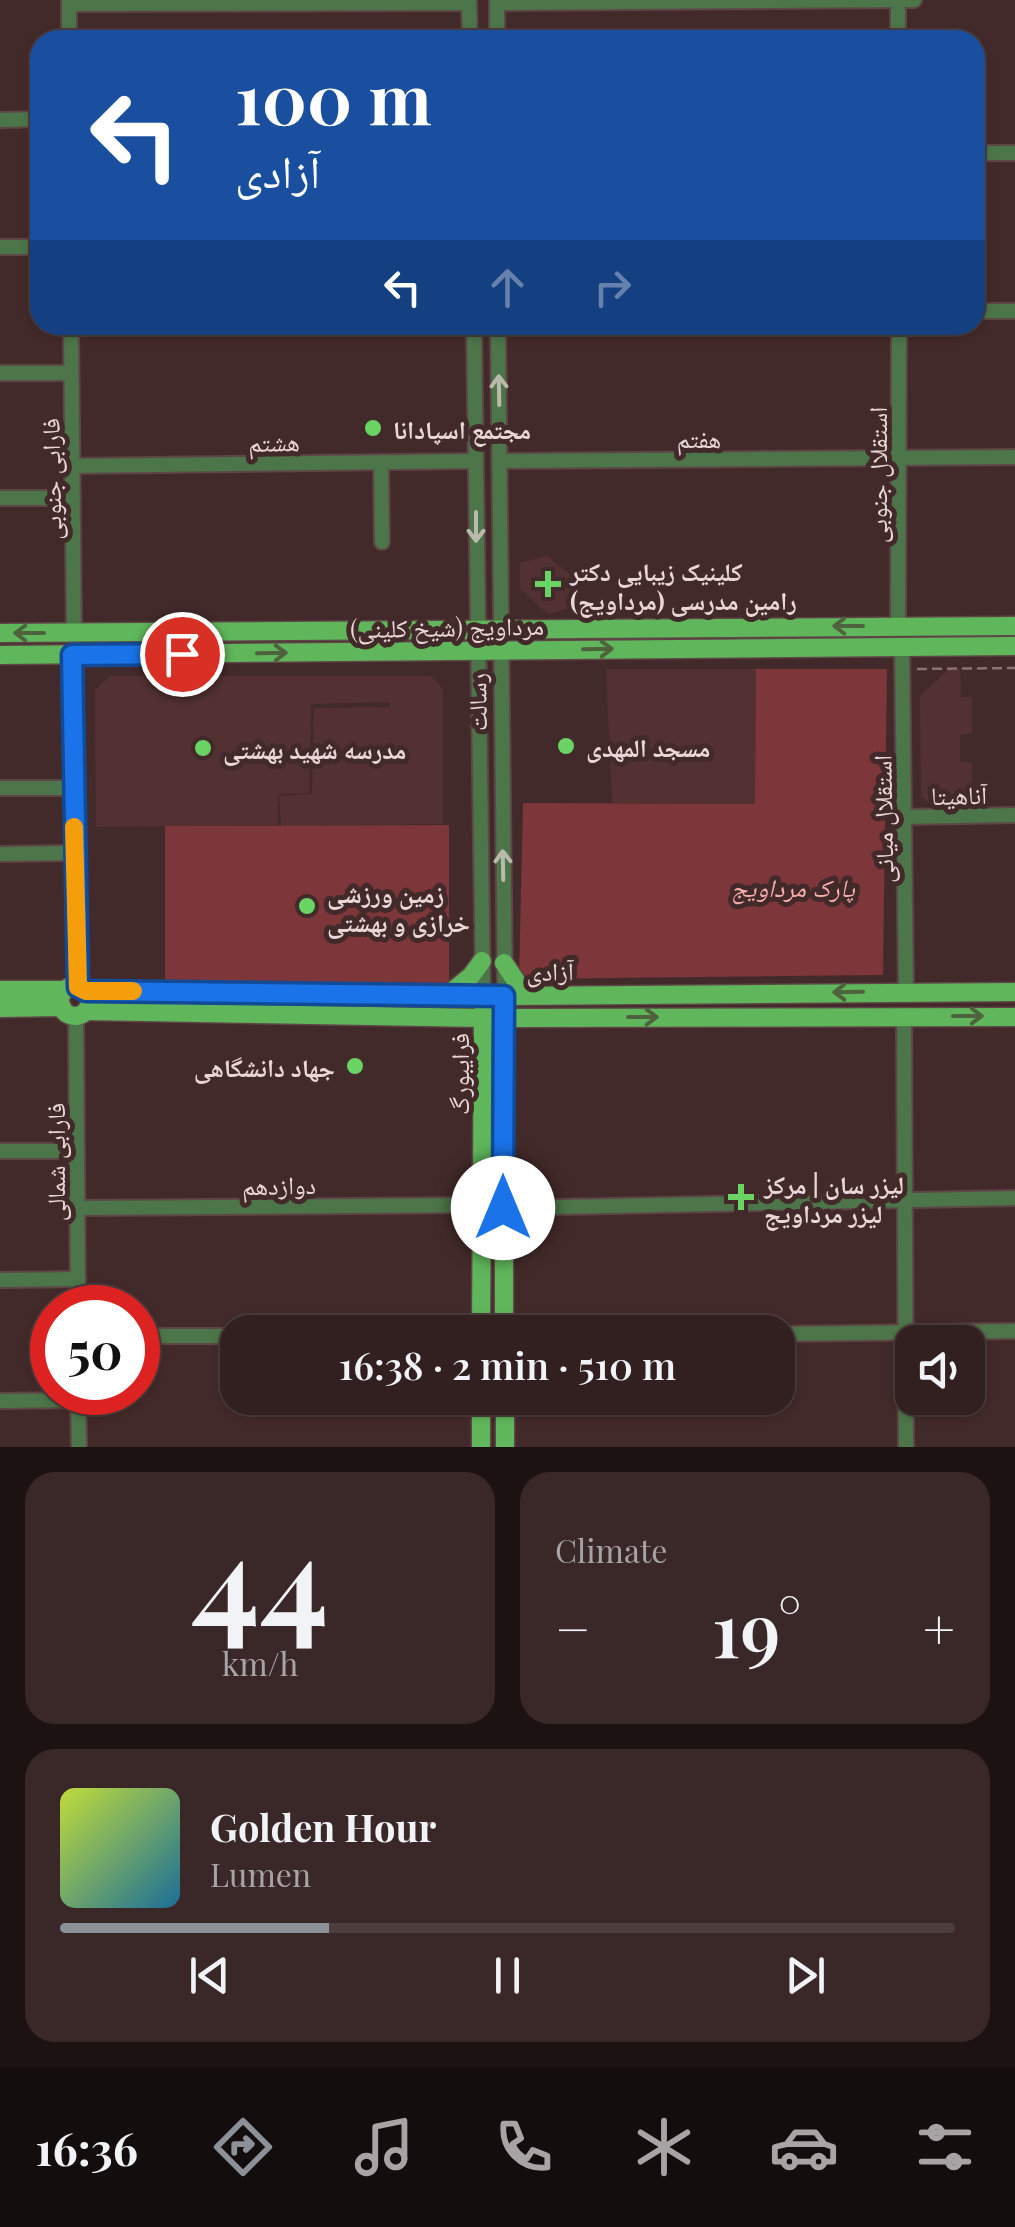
<!DOCTYPE html>
<meta charset="utf-8">
<style>
body{margin:0;font-family:"Playfair Display","Noto Naskh Arabic",serif;background:#3a2829;color:#f1f3f6;height:100vh;display:flex;flex-direction:column;font-size:38px;white-space:nowrap}
*{box-sizing:border-box;margin:0}
p{font-size:32px;color:#a8a3a5}
.icon{flex:none;width:55px;height:55px;fill:none;stroke:currentColor;stroke-width:2;stroke-linecap:round;stroke-linejoin:round}
.map{position:relative;height:1447px;overflow:hidden}
.panel{display:flex;flex-direction:column;gap:25px;padding:25px;background:#1c1212;flex:1}
.panel>*{flex:none}
.banner{position:absolute;left:30px;top:30px;width:955px;height:305px;border-radius:30px;box-shadow:0 2px 8px #0004,0 0 0 2px #4d3e3e;background:#1a4fa0;color:#fff;overflow:hidden}
.tools{position:absolute;left:895px;top:1325px;display:grid;gap:20px}
.tools a{display:grid;place-items:center;width:90px;height:90px;border-radius:20px;background:#322020;box-shadow:0 2px 8px #0004,0 0 0 2px #4d3e3e;font-size:50px}
.speed{position:absolute;left:30px;top:1285px;display:flex;gap:20px;font-size:50px;font-weight:700;text-align:center}
.speed>*{display:grid;place-content:center;width:130px;height:130px;border-radius:50%;background:#322020;box-shadow:0 2px 8px #0004,0 0 0 2px #4d3e3e;line-height:1}
.speed .limit{border:15px solid #d22;background:#fff;color:#111}
.pin{position:absolute;display:grid;place-items:center;width:85px;height:85px;color:#fff;margin:-42px;border:5px solid #fff;border-radius:50%;box-shadow:0 2px 10px #0007}
.me{position:absolute;width:110px;margin:-55px;rotate:0deg;stroke-linejoin:round;filter:drop-shadow(0 0 8px #0008)}
.turn{display:flex;align-items:center;gap:35px;height:210px;padding:0 40px;font-size:45px}
.turn .icon{width:130px;height:130px;stroke-width:2.5}
.turn b{display:block;font-size:70px;line-height:85px}
.lanes{display:flex;align-items:center;height:95px;padding:0 40px;background:#0003;justify-content:center;gap:50px;direction:ltr}
.lanes .off{opacity:.35}
.big{font-size:75px;font-weight:600;line-height:1.1}
.panel .tile{flex:1;display:flex;flex-direction:column;justify-content:center;gap:15px;min-width:0;padding:0 35px;border-radius:30px;background:#3a2829}
.panel .dial{align-items:center;gap:0}
.dial b{font-size:130px;line-height:1}
.song{display:flex;align-items:center;gap:30px}
.cover{width:120px;height:120px;border-radius:15px;background:linear-gradient(135deg,hsl(70 70% 55%),hsl(200 70% 35%))}
.played{height:10px;border-radius:5px;background:linear-gradient(90deg,#8c9099 30%,#4d3e3e 30%)}
.keys{display:flex;justify-content:space-around;direction:ltr}
.heat{display:flex;justify-content:space-between;align-items:center;font-size:55px;direction:ltr}
.panel .tiles{flex:1;display:grid;gap:25px;grid-template-columns:1fr 1fr}
.tile:last-child{grid-column:span 2}
.trip{position:absolute;left:220px;top:1315px;width:575px;height:100px;border-radius:30px;background:#322020;box-shadow:0 2px 8px #0004,0 0 0 2px #4d3e3e;font-weight:600;line-height:100px;text-align:center}
.menu{display:flex;height:160px;justify-content:space-around;align-items:center;background:#140d0d;color:#a8a3a5}
.menu .icon{width:70px;height:70px}
.menu .selected{color:#8c9099}
.menu b{font-size:45px;color:#f1f3f6}
.map>svg:first-child{display:block}
.built{fill:#533132}
.green{fill:#7d3639}
.lines{fill:none;stroke-linecap:round;stroke-linejoin:round}
.minor-casing{stroke:#5e4646;stroke-width:18}
.major-casing{stroke:#5e4646;stroke-width:21}
.path{stroke:#897373;stroke-width:2.5;stroke-dasharray:10 5;stroke-linecap:butt}
.minor{stroke:#4c7549;stroke-width:14}
.major{stroke:#60b65b;stroke-width:18}
.oneway{stroke:#babaac}
.oneway2{stroke:#4f623e}
.route-casing{stroke:#114b97;stroke-width:25}
.route{stroke:#1a73e8;stroke-width:18}
.slow{stroke:#f59e0b;stroke-width:18}
.poi-dot{fill:#69d464;stroke:#432a2a;stroke-width:4}
.labels{text-anchor:middle;dominant-baseline:central;stroke-width:10;stroke-linejoin:round;paint-order:stroke}
.poi-label{font-size:25px;font-weight:bold;fill:#e9d7d7;stroke:#432a2a;text-anchor:start}
.street-label{font-size:25px;fill:#e9d7d7;stroke:#432a2a}
.park-label{font-size:25px;font-style:italic;fill:#f8adad;stroke:#432a2a}
</style>
<div class="map">
<svg width="1015" height="1447" viewBox="0 0 1015 1447">
<rect width="100%" height="100%" fill="#432a2a"/>
<g class="built">
<path d="M 547,556 L 576,579 L 576,606 L 548,614 L 520,589 L 520,563 Z"/>
<path d="M 606,669 L 756,669 L 755,804 L 612,803 Z"/>
<path d="M 949,669 L 960,669 L 961,697 L 972,697 L 972,734 L 960,735 L 960,762 L 972,762 L 972,804 L 932,805 L 921,796 L 920,696 Z"/>
<path d="M 110,676 L 431,676 L 443,689 L 443,824 L 281,826 L 279,796 L 312,794 L 314,708 L 390,707 L 390,702 L 311,704 L 309,793 L 278,794 L 278,825 L 96,827 L 95,690 Z"/>
</g>
<g class="green">
<path d="M 756,669 L 887,669 L 883,975 L 519,979 L 523,803 L 755,804 Z"/>
<path d="M 449,825 L 449,986 L 165,987 L 165,826 Z"/>
</g>
<g class="lines">
<g class="minor-casing">
<g id="minor">
<path d="M 69,0 L 69,40"/>
<path d="M 469,0 L 470,40"/>
<path d="M 497,0 L 497,40"/>
<path d="M 898,0 L 898,40"/>
<path d="M 497,3 L 914,0"/>
<path d="M 69,4 L 469,3"/>
<path d="M 0,120 L 40,119"/>
<path d="M 975,153 L 1015,153"/>
<path d="M 0,247 L 40,247"/>
<path d="M 975,311 L 1015,311"/>
<path d="M 71,325 L 74,633"/>
<path d="M 474,325 L 483,995"/>
<path d="M 498,325 L 505,995"/>
<path d="M 0,373 L 71,373"/>
<path d="M 500,461 L 1015,457"/>
<path d="M 381,462 L 382,542"/>
<path d="M 72,466 L 476,461"/>
<path d="M 0,498 L 73,498"/>
<path d="M 898,626 L 899,325"/>
<path d="M 902,646 L 906,992"/>
<path d="M 72,655 L 77,987"/>
<path d="M 0,788 L 74,788"/>
<path d="M 905,817 L 1015,815"/>
<path d="M 0,854 L 75,853"/>
<path d="M 76,1016 L 78,1308"/>
<path d="M 904,1016 L 906,1447"/>
<path d="M 0,1151 L 77,1151"/>
<path d="M 77,1208 L 482,1205"/>
<path d="M 503,1208 L 1015,1198"/>
<path d="M 0,1280 L 78,1279"/>
<path d="M 778,1334 L 1015,1331"/>
<path d="M 138,1336 L 238,1336"/>
<path d="M 78,1393 L 79,1447"/>
<path d="M 0,1401 L 78,1400"/>
</g>
</g>
<g class="major-casing">
<g id="major">
<path d="M 0,633 L 1015,626"/>
<path d="M 0,655 L 1015,646"/>
<path d="M 504,963 L 520,987 L 536,993"/>
<circle cx="75" cy="1001" r="15"/>
<path d="M 0,990 L 65,990"/>
<path d="M 86,991 L 506,996 L 1015,992"/>
<path d="M 449,994 L 471,976 L 482,961"/>
<path d="M 0,1008 L 62,1007"/>
<path d="M 86,1011 L 483,1018 L 1015,1017"/>
<path d="M 481,1332 L 483,1011"/>
<path d="M 504,1332 L 504,1006"/>
<path d="M 505,1398 L 505,1447"/>
<path d="M 481,1447 L 481,1398"/>
</g>
</g>
<path class="path" d="M 917,669 L 1015,668"/>
<use href="#minor" class="minor"/>
<use href="#major" class="major"/>
</g>
<defs><path id="oneway-shaft" d="M-6 0H5M1.5-3L5.5 0L1.5 3" fill="none" stroke-width="1.6" stroke-linecap="round" stroke-linejoin="round" transform="scale(2.5)"/></defs>
<g class="oneway">
<use href="#oneway-shaft" transform="translate(499 390) rotate(-91)"/>
<use href="#oneway-shaft" transform="translate(476 527) rotate(90)"/>
<use href="#oneway-shaft" transform="translate(503 865) rotate(-91)"/>
</g>
<g class="oneway2">
<use href="#oneway-shaft" transform="translate(848 626) rotate(180)"/>
<use href="#oneway-shaft" transform="translate(29 633) rotate(180)"/>
<use href="#oneway-shaft" transform="translate(598 649) rotate(-1)"/>
<use href="#oneway-shaft" transform="translate(272 653) rotate(-1)"/>
<use href="#oneway-shaft" transform="translate(848 992) rotate(179)"/>
<use href="#oneway-shaft" transform="translate(968 1016)"/>
<use href="#oneway-shaft" transform="translate(643 1017)"/>
</g>
<g class="lines">
<g class="route-casing">
<path id="route" d="M 182,654 L 72,655 L 78,987 L 86,991 L 504,996 L 503,1208"/>
</g>
<use href="#route" class="route"/>
<path class="slow" d="M 74,827 L 78,987 L 86,991 L 133,991"/>
</g>
<g class="poi-dot">
<circle cx="373" cy="428" r="10"/>
<path d="M543 569h10v10h10v10h-10v10h-10v-10h-10v-10h10z"/>
<circle cx="566" cy="746" r="10"/>
<circle cx="203" cy="748" r="10"/>
<circle cx="307" cy="906" r="10"/>
<circle cx="355" cy="1066" r="10"/>
<path d="M736 1182h10v10h10v10h-10v10h-10v-10h-10v-10h10z"/>
</g>
<g class="labels">
<g class="poi-label">
<text x="393" y="428">مجتمع اسپادانا</text>
<text x="570" y="570">کلینیک زیبایی دکتر<tspan x="570" dy="29">رامین مدرسی (مرداویج)</tspan></text>
<text x="586" y="746">مسجد المهدی</text>
<text x="223" y="748">مدرسه شهید بهشتی</text>
<text x="327" y="892">زمین ورزشی<tspan x="327" dy="29">خرازی و بهشتی</tspan></text>
<text x="335" y="1066" text-anchor="end">جهاد دانشگاهی</text>
<text x="764" y="1183">لیزر سان | مرکز<tspan x="764" dy="29">لیزر مرداویج</tspan></text>
</g>
<g class="street-label">
<text x="699" y="437">هفتم</text>
<text transform="translate(274 441) rotate(-1)">هشتم</text>
<text transform="translate(876 475) rotate(-90)">استقلال جنوبی</text>
<text transform="translate(50 479) rotate(-91)">فارابی جنوبی</text>
<text transform="translate(447 626) rotate(-1)">مرداویج (شیخ کلینی)</text>
<text transform="translate(476 702) rotate(-91)">رسالت</text>
<text transform="translate(959 794) rotate(-1)">آناهیتا</text>
<text transform="translate(882 819) rotate(-91)">استقلال میانی</text>
<text transform="translate(550 970) rotate(-1)">آزادی</text>
<text transform="translate(458 1074) rotate(-90)">فرایبورگ</text>
<text transform="translate(54 1162) rotate(-90)">فارابی شمالی</text>
<text transform="translate(279 1184) rotate(-1)">دوازدهم</text>
</g>
<g class="park-label">
<text x="793" y="886">پارک مرداویج</text>
</g>
</g>
</svg>
<div class="tools">
<a><svg class="icon" aria-label="sound" viewBox="0 0 24 24"><path d="M4 9h4l5-4v14l-5-4H4zM17 9q2 3 0 6"/></svg></a>
</div>
<div class="speed"><div class="limit">50</div></div>
<div class="pin" style="left:182px;top:654px;background:#d93025"><svg class="icon" aria-label="arrive" viewBox="0 0 24 24"><path d="M6 21V4h12l-3 4 3 4H6"/></svg></div>
<svg class="me" style="left:503px;top:1208px" viewBox="-20 -20 40 40"><circle r="19" fill="#fff"/><path d="M0-13L10 11 0 6-10 11z" fill="#1a73e8"/></svg>
<div class="trip">16:38 · 2 min · 510 m</div>
<div class="banner">
<div class="turn"><svg class="icon" aria-label="left" viewBox="0 0 24 24"><path d="M17 20v-9H6M10 6l-5 5 5 5"/></svg><div><b>100 m</b>آزادی</div></div>
<div class="lanes"><svg class="icon" aria-label="left" viewBox="0 0 24 24"><path d="M17 20v-9H6M10 6l-5 5 5 5"/></svg><svg class="icon off" aria-label="ahead" viewBox="0 0 24 24"><path d="M12 20V5M6 11l6-6 6 6"/></svg><svg class="icon off" aria-label="right" viewBox="0 0 24 24"><path d="M7 20v-9h11M14 6l5 5-5 5"/></svg></div>
</div>
</div>
<section class="panel">
<div class="tiles">
<div class="tile dial"><b>44</b><p>km/h</p></div>
<div class="tile"><p>Climate</p>
<div class="heat"><a>−</a><b class="big">19°</b><a>+</a></div>
</div>
<div class="tile">
<div class="song"><i class="cover"></i><div><b>Golden Hour</b><p>Lumen</p></div></div>
<div class="played"></div>
<div class="keys"><svg class="icon" aria-label="previous" viewBox="0 0 24 24"><path d="M18 5L8 12l10 7zM5 5v14"/></svg><svg class="icon" aria-label="pause" viewBox="0 0 24 24"><path d="M8 5v14M16 5v14"/></svg><svg class="icon" aria-label="next" viewBox="0 0 24 24"><path d="M6 5l10 7-10 7zM19 5v14"/></svg></div>
</div>
</div>
</section>
<nav class="menu">
<b>16:36</b>
<svg class="icon selected" aria-label="directions" viewBox="0 0 24 24"><path d="M12 3l9 9-9 9-9-9zM9 14v-3h6M13 9l2 2-2 2"/></svg>
<svg class="icon" aria-label="music" viewBox="0 0 24 24"><path d="M9 18V5l10-2v13"/><circle cx="6" cy="18" r="3"/><circle cx="16" cy="16" r="3"/></svg>
<svg class="icon" aria-label="phone" viewBox="0 0 24 24"><path d="M5 4h4l2 5-3 2q2 4 5 5l2-3 5 2v4C11 20 4 13 5 4z"/></svg>
<svg class="icon" aria-label="climate" viewBox="0 0 24 24"><path d="M12 3v18M4 7l16 10M4 17L20 7"/></svg>
<svg class="icon" aria-label="car" viewBox="0 0 24 24"><path d="M5 17H2v-5l4-1 3-4h7l3 4 3 1v5h-3M9 17h6M6 11h13"/><circle cx="7" cy="17" r="2"/><circle cx="17" cy="17" r="2"/></svg>
<svg class="icon" aria-label="filters" viewBox="0 0 24 24"><path d="M4 7h16M4 17h16"/><circle cx="9" cy="7" r="2"/><circle cx="15" cy="17" r="2"/></svg>
</nav>
